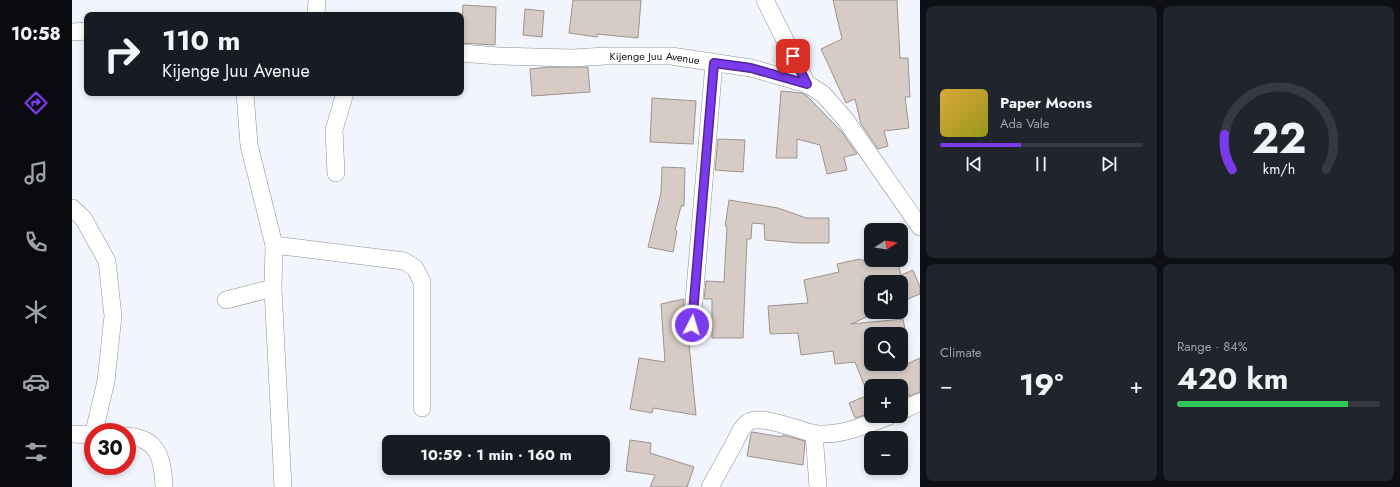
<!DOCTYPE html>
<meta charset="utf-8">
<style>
body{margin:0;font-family:Jost,sans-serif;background:#20242c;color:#f1f3f6;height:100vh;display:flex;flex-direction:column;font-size:15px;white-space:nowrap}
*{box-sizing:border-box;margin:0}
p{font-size:13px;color:#9ea1a6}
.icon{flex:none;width:22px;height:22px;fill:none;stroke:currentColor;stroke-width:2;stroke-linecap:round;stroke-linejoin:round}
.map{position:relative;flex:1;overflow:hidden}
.side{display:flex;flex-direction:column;gap:6px;padding:6px;background:#0d0f14;width:480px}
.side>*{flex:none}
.top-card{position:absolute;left:12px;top:12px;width:380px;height:84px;border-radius:8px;box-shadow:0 2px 6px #0003;background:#171b24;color:#f1f3f6;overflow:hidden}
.needle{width:26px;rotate:78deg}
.tools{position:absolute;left:792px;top:223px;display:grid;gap:8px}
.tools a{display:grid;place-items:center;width:44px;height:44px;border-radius:8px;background:#171b24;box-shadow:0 2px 6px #0003;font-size:20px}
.speed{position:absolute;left:12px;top:423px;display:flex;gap:8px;font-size:20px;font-weight:700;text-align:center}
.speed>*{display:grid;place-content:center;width:52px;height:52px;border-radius:50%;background:#171b24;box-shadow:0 2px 6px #0003;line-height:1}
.speed .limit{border:6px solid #d22;background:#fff;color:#111}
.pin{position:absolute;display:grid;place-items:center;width:34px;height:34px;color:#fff;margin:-17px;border-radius:8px;box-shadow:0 2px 6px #0006}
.me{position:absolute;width:44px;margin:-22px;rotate:5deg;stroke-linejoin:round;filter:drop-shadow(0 0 3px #0008)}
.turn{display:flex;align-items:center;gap:14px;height:84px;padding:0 12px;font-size:18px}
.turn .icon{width:52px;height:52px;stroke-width:2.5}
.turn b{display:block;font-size:28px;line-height:34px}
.big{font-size:30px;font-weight:700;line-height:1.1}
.side .widget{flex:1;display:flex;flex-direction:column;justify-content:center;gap:6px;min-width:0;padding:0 14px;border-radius:8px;background:#20242c}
.side .dial{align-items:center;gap:0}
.dial svg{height:104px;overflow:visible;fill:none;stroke:#363941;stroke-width:7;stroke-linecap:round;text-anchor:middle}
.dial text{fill:#f1f3f6;stroke:none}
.song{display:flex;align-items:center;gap:12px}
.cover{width:48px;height:48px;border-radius:6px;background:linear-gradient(135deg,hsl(40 70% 55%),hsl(60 70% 35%))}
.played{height:4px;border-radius:2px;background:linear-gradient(90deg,#7c3aed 40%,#363941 40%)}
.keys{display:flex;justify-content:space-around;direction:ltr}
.heat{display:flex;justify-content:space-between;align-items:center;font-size:22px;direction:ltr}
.charge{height:6px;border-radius:3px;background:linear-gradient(90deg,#34c759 84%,#363941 0)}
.side .tiles{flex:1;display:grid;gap:6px;grid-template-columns:repeat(2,1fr)}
.trip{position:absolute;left:310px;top:435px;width:228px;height:40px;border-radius:8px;background:#171b24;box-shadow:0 2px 6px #0003;font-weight:700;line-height:40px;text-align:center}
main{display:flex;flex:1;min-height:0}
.tab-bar{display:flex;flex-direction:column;width:72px;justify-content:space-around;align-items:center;background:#090b0e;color:#9ea1a6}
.tab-bar .icon{width:28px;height:28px}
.tab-bar .active{color:#7c3aed}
.tab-bar b{font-size:18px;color:#f1f3f6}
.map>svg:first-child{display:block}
.building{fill:#d7ccc5;stroke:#9e938c}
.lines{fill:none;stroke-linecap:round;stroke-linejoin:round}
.minor-casing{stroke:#8d909b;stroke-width:18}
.minor{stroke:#fff;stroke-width:17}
.route-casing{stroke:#51269a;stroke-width:10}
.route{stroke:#7c3aed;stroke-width:7}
.labels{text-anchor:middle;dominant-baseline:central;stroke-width:3.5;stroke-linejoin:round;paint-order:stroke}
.street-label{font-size:11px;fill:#121317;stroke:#fff}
</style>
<main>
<nav class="tab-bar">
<b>10:58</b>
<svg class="icon active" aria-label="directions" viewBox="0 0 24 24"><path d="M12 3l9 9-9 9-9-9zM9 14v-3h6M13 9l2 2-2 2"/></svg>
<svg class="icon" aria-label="music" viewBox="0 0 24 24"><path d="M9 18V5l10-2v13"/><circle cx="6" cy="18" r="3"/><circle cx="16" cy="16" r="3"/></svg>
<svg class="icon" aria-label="phone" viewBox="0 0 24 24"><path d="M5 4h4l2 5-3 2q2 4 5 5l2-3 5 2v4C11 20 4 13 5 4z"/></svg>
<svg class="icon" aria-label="climate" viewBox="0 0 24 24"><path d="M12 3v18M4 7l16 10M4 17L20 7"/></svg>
<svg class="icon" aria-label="car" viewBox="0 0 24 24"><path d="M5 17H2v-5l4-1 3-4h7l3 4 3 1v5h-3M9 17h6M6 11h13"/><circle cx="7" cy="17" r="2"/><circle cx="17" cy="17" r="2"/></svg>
<svg class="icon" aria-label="filters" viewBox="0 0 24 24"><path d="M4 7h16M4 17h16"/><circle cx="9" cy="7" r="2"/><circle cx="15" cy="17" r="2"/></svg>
</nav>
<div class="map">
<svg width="848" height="487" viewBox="0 0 848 487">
<rect width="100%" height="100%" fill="#f2f5fe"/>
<g class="building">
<path d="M 501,0 L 569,0 L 566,38 L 525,34 L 525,37 L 497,33 Z"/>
<path d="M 761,0 L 825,0 L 828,58 L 836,58 L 838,97 L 833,97 L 837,128 L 812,131 L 816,146 L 806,149 L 789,124 L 783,99 L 774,103 L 749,49 L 770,39 Z"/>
<path d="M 391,5 L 424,7 L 423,45 L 389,43 Z"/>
<path d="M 453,9 L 472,11 L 470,37 L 451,35 Z"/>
<path d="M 477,67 L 516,67 L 518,92 L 460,96 L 458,69 Z"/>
<path d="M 709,91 L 730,93 L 735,96 L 769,131 L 785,154 L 772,157 L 775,170 L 755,174 L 748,145 L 725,139 L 725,158 L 704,158 Z"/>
<path d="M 580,98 L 624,101 L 621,144 L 578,142 Z"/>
<path d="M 646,139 L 673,140 L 671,172 L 643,170 Z"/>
<path d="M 590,167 L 613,168 L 612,206 L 609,206 L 603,230 L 605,231 L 601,252 L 576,247 L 589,193 Z"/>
<path d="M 657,200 L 706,208 L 734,218 L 757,218 L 757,243 L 727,243 L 693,240 L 692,224 L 680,223 L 679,239 L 675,239 L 671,338 L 640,338 L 640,299 L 632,299 L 634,281 L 652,282 L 655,226 L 653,226 Z"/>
<path d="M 788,259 L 789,260 L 825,260 L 829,275 L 841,270 L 848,287 L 848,294 L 829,302 L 829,282 L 799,282 L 799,315 L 779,324 L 831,319 L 834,334 L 793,334 L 796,364 L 835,364 L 848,358 L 848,392 L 837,396 L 833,388 L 831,389 L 830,386 L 798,386 L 798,391 L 795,392 L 783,362 L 763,364 L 761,351 L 729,355 L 726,333 L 698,334 L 696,306 L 736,303 L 732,280 L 767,272 L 765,264 Z"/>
<path d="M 612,299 L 610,325 L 611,330 L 616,334 L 624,415 L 581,408 L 580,413 L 558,409 L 567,358 L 593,362 L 589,304 Z"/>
<path d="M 799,394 L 799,413 L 783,418 L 777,403 Z"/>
<path d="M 680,432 L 710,437 L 711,435 L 733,441 L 731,465 L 675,456 L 679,434 Z"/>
<path d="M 558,440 L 579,443 L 578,453 L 622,467 L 615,487 L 578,487 L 583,475 L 554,471 Z"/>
</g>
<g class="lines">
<g class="minor-casing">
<g id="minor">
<path d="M 693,0 L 735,84"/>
<path d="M 244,15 L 245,0"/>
<path d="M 0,32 L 15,31"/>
<path id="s1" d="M 389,53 L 426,56 L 500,58 L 534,56 L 599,56 L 679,68 L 735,84 L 751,94 L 773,119 L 848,227"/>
<path d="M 173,93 L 177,145 L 202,245 L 201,288 L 211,487"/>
<path d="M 264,173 L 262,130 L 273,93"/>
<path d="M 0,208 L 11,218 L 35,261 L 41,316 L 34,381 L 22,432"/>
<path d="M 202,245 L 332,261 L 343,268 L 350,282 L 350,408"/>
<path d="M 154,300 L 201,288"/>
<path d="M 620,325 L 642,63"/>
<path d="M 829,411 L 848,402"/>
<path d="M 742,433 L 746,487"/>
<path d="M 0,434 L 21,435"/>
<path d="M 55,436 C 87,438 91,460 92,487"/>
<path d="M 638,487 C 646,473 654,458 662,444 C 665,437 669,428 675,423 C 687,413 726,430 740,433 C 763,438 796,425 817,416"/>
</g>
</g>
<use href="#minor" class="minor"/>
</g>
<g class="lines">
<g class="route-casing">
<path id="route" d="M 620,325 L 642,63 L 679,68 L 735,84 L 721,56"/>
</g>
<use href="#route" class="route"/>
</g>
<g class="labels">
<g class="street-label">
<text stroke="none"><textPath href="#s1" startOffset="194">Kijenge Juu Avenue</textPath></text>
</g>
</g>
</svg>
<div class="tools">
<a><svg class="needle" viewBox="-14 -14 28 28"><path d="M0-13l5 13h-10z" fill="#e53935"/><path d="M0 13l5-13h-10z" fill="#9ea1a6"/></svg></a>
<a><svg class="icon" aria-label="sound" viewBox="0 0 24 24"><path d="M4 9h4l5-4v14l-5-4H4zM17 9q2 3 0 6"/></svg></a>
<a><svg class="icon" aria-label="search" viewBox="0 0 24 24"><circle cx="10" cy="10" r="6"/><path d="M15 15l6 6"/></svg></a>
<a>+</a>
<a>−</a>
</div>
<div class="speed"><div class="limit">30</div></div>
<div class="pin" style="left:721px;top:56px;background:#d93025"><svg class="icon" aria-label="arrive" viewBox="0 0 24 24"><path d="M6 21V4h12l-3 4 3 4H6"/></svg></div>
<svg class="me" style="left:620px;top:325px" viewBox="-20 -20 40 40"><circle r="17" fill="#7c3aed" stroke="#fff" stroke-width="3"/><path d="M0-11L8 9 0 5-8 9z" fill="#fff"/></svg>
<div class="trip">10:59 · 1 min · 160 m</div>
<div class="top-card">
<div class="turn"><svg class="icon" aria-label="right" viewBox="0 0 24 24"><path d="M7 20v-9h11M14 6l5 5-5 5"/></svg><div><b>110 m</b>Kijenge Juu Avenue</div></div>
</div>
</div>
<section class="side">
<div class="tiles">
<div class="widget">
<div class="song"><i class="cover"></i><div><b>Paper Moons</b><p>Ada Vale</p></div></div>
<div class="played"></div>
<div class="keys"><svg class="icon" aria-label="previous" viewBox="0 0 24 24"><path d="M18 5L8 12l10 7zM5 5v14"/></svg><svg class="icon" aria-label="pause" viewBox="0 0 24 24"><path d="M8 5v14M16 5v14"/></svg><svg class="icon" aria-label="next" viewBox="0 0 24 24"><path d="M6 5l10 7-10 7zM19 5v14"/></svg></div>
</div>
<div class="widget dial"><svg viewBox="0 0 100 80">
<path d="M14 69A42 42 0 1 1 86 69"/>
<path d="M14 69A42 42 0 0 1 8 42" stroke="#7c3aed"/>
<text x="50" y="56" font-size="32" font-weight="700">22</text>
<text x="50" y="72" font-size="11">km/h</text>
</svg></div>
<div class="widget"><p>Climate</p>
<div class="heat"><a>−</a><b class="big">19°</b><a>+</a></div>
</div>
<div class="widget"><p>Range · 84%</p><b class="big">420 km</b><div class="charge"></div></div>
</div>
</section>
</main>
